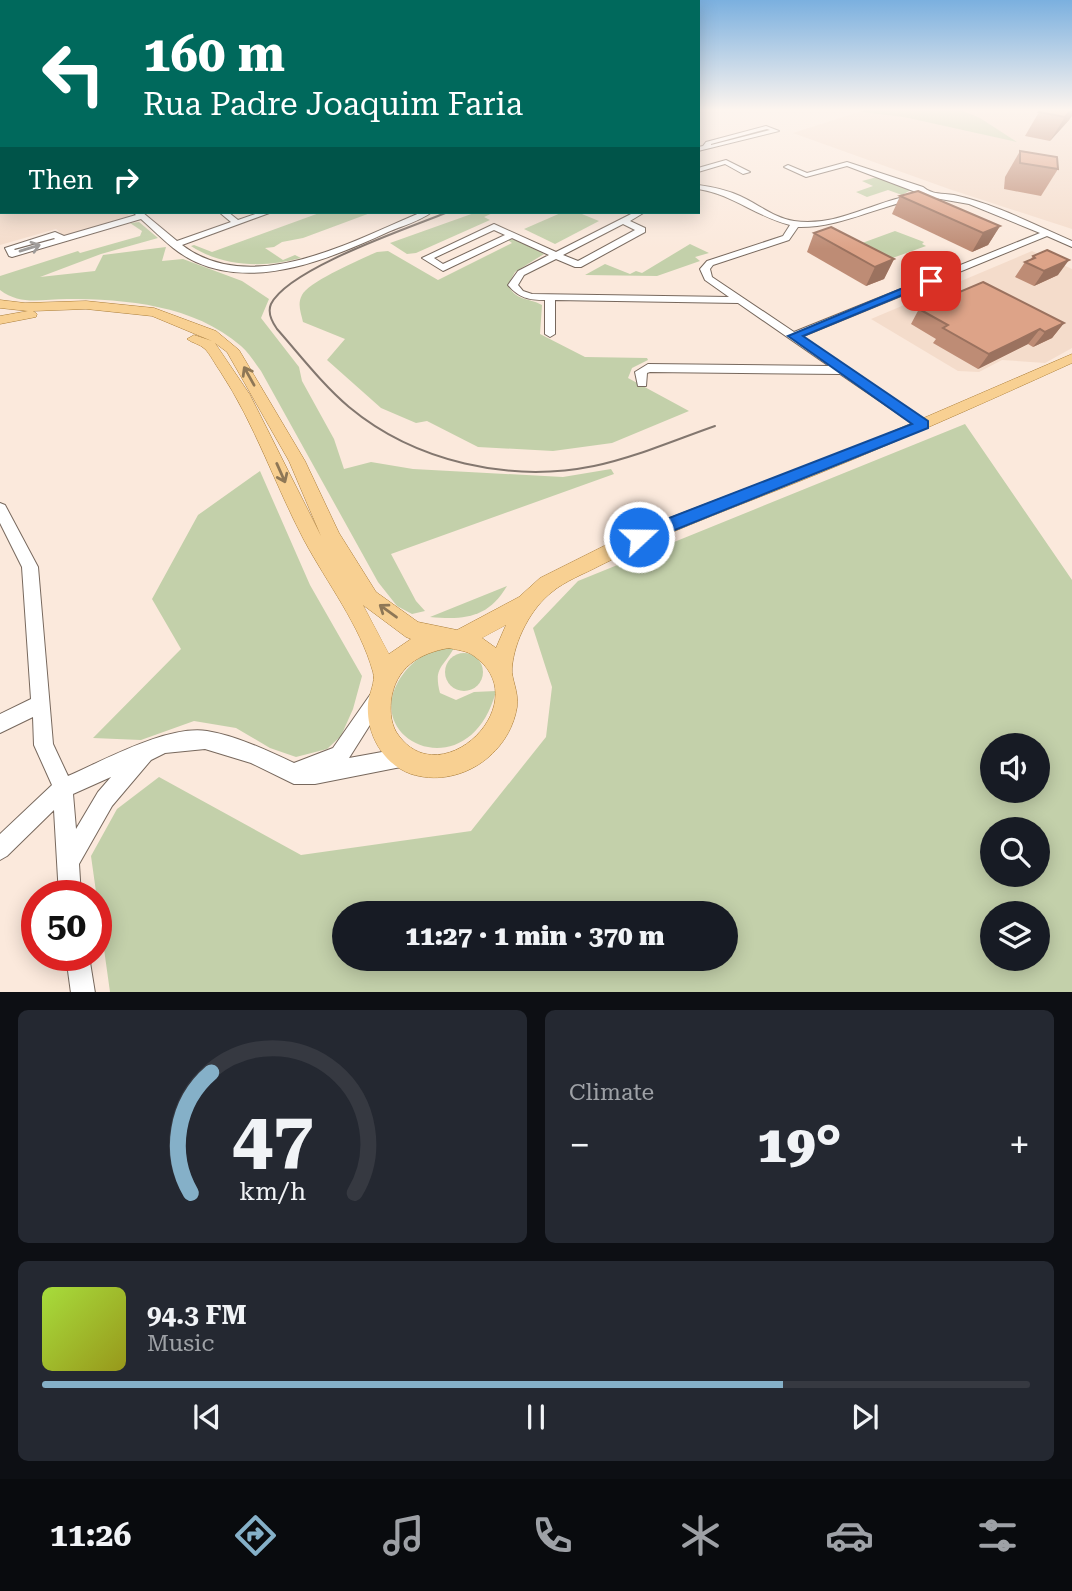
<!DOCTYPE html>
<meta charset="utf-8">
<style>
body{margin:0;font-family:"Roboto Serif",serif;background:#242831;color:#f1f3f6;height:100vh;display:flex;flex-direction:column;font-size:26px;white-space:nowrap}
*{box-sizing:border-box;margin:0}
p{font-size:23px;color:#9ea1a6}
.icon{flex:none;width:38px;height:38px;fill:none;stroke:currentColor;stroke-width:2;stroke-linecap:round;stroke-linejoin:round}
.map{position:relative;height:992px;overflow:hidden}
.sheet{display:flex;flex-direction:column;gap:18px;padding:18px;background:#0d0f14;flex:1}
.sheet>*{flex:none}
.top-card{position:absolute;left:0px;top:0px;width:700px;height:214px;box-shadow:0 4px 18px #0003;background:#00695c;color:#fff;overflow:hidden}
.buttons{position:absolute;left:980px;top:733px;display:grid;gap:14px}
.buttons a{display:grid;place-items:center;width:70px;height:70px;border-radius:50%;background:#171b24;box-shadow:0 4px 18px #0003;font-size:35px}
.speed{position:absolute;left:21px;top:880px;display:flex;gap:14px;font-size:35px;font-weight:700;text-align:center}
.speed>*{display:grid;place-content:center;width:91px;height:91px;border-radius:50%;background:#171b24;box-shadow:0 4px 18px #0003;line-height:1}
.speed .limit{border:10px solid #d22;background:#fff;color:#111}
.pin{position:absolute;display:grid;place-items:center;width:60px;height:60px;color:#fff;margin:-30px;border-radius:14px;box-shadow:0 4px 10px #0006}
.me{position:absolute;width:77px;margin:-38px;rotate:69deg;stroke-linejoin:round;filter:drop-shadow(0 0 5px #0008)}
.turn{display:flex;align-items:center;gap:24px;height:147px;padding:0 28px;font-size:32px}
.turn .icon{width:91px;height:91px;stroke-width:2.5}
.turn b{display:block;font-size:49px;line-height:60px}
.then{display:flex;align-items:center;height:66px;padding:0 28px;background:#0003;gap:14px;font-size:26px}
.big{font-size:52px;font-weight:800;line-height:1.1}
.sheet .card{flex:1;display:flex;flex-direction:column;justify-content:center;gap:10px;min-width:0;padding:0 24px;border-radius:10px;background:#242831}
.sheet .dial{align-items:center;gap:0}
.dial svg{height:182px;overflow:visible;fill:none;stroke:#363941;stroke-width:7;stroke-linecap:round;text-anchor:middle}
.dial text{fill:#f1f3f6;stroke:none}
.song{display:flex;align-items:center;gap:21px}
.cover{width:84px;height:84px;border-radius:10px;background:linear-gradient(135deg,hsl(80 70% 55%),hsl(60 70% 35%))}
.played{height:7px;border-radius:4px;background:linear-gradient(90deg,#85b0c8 75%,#363941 75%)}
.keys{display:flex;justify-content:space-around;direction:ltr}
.heat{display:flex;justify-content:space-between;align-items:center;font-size:38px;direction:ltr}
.sheet .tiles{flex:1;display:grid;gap:18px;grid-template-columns:1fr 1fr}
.card:last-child{grid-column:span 2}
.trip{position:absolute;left:332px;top:901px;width:406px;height:70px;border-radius:35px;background:#171b24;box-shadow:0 4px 18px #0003;font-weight:800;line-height:70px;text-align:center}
.tab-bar{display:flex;height:112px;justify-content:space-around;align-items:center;background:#090b0e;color:#9ea1a6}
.tab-bar .icon{width:49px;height:49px}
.tab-bar .on{color:#85b0c8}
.tab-bar b{font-size:32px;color:#f1f3f6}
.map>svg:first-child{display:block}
.built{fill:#f4dccb}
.green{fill:#c3d0aa;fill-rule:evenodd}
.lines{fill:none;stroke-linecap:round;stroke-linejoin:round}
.minor-casing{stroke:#77685d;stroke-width:2}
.major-casing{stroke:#ab7e39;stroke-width:1}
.highway-casing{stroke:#ab7e39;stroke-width:2}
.minor{fill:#fff;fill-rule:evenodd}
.major{fill:#f8d092;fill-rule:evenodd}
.highway{fill:#f3b14a;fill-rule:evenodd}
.tram{stroke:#83776f;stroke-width:2}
.wall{fill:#be8c75}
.shaded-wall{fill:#9b725f}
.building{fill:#dda388;stroke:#9b725f;stroke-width:2}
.oneway{stroke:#9d9a98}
.oneway2{stroke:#8e7756}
.route{fill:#1a73e8;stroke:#114b97;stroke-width:2}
</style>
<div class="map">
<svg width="1072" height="993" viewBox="0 0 1072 993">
<rect width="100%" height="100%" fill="#fbe9dc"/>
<g class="built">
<path d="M 865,110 L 1072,110 L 1072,229 L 949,189 L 793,133 Z"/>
<path d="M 0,179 L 2,212 L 126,212 L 129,216 L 68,235 L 63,235 L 56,229 L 0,245 Z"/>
<path d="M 1032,251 L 1072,269 L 1072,348 L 1045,363 L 1002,360 L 979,372 L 958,371 L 871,319 Z"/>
</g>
<g class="green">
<path d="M 865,110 L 961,110 L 980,118 L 1017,142 L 904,117 L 861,112 Z"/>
<path d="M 877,177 L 911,190 L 902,195 L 888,190 L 867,197 L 856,192 L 873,186 L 862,181 Z"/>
<path d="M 322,212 L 373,212 L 303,238 L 282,242 L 274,247 L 265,248 L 283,260 L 295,255 L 301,258 C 265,268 223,267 191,246 L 194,245 L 212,252 Z"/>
<path d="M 477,212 L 495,212 L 484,217 L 490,220 L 416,253 L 407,254 L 390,243 Z"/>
<path d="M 563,212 L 577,212 L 599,221 L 555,244 L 524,229 Z"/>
<path d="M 139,222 L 158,238 L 101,254 L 40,277 L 95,271 L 103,255 L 166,247 L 162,261 L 183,259 L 242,281 L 269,299 L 261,318 L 299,367 L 302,381 L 334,439 L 344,469 L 371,462 L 413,469 L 563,477 L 611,469 L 614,474 L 391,554 L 416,601 L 425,611 L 412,614 L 397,606 L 378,582 L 261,371 C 255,363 249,353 241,346 C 194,305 126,299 67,299 C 42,299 21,306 0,290 L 0,276 L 78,251 L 80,253 L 140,236 L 142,231 L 130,223 Z"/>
<path d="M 895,231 L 924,242 L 922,244 L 926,246 L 873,265 L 843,250 Z"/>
<path d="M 514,239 L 544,254 L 515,272 L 508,285 C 517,302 528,297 542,305 L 540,334 L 585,357 L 647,358 L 648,360 L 632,368 L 628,378 L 689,411 L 612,443 L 553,451 L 478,447 L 427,421 L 416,423 L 381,408 L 327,360 L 345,339 L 303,322 C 301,313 297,304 302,295 C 308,282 361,259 377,252 L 388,251 L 438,280 L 512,243 L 508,240 Z"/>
<path d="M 690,244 L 709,253 L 695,257 L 700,261 L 657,276 L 585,275 L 605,264 L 630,274 L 636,271 L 642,273 Z"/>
<path d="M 965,424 L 1072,580 L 1072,992 L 110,992 L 91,856 L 117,809 L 159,777 L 301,855 L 471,831 L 546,737 L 552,687 L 533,628 L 578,581 ZM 992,746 L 1038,746 L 1038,791 L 992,791 ZM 992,830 L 1038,830 L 1038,875 L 992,875 ZM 345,914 L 726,914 L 726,959 L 345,959 ZM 992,914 L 1038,914 L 1038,959 L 992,959 Z"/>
<path d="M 260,471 L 310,585 L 362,676 L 353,709 L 341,736 L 327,749 L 296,757 L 270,748 L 236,728 L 194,721 L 141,740 L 93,738 L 181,649 L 152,599 L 198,515 Z"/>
<path d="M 507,586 C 488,618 465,620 430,617 Z"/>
<path d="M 455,646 C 444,668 433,666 440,693 L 456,700 L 474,692 L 496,691 C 470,791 358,742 401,677 C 415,657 431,649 455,646 Z"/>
<circle cx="464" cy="672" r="19"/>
</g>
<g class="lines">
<g class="minor-casing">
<g id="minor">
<path d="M 766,126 L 779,131 L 698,151 L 698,147 L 703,146 L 706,142 ZM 767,129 L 770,130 L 711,145 L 711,144 Z"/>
<path d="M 726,160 L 750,172 L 743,174 L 725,164 L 698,172 L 698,168 Z"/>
<path d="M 847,162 L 923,187 C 932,195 942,193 954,195 C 995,204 1033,224 1072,241 L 1072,247 L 1047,236 L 801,337 L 927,422 L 929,425 L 927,428 L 919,428 L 840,374 L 650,372 L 647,373 L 646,386 L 638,386 L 635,372 L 648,364 L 829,366 L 738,303 L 555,300 L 555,334 L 550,337 L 545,334 L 545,300 C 529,300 519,298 508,285 L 518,271 L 549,255 L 512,238 L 443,271 L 422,258 L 494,224 L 556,252 L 635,212 L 645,212 L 630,221 L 645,228 L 645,232 L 581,267 L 575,267 L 556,259 L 524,275 L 518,285 L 523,291 L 532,294 L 729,297 L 705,280 L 700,269 L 707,261 L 783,236 L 790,225 C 757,217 732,194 698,189 L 698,185 C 713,187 727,190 740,196 C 758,204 774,218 794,221 C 839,228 878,198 921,194 L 847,166 L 806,177 L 784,167 L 788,165 L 807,173 ZM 929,197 L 969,204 L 1040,233 L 794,332 L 712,277 L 710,269 L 713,265 L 789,240 L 798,227 C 844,228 884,202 929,197 ZM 623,224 L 635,230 L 578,261 L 563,255 ZM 494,230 L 505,235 L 443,264 L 434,258 Z"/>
<path d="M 133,212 L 142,212 L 177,241 L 231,222 L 219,212 L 228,212 L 238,220 L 261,212 L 272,212 L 182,245 C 252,298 352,241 422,212 L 432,212 C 420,221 402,226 388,232 C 331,258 258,290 196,262 C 175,253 158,234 141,219 L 12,257 L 9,256 L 5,248 L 55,232 L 64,236 L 136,215 ZM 55,239 L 15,250 L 14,249 L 54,238 Z"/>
<path d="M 0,503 L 5,505 L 38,567 L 53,744 L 68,776 C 105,760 167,725 207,731 C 237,736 266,750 294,763 L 333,748 L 370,695 L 376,692 L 382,695 L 385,701 L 349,758 L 404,748 L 411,751 L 414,758 L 411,765 L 315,784 L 294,784 L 251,763 L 205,749 L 165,753 L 151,760 L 112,806 L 79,864 L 81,896 L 59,896 L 54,810 L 7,856 L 0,860 L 0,834 L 52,785 L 34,745 L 33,717 L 0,733 L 0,714 L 31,699 L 22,567 L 0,523 ZM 111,777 L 98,792 L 76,829 L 73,794 Z"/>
<path d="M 66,956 L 89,956 L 95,993 L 71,993 Z"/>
</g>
</g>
<g class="major-casing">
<g id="major">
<rect x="0" y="172" width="2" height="6"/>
<path d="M 0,300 L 25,303 L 86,301 L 154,308 L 216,331 L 239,350 L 305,461 L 339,533 L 376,592 L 418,622 L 457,630 L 519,597 L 540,578 L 632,532 L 875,439 L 1072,354 L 1072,363 C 975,407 879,450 780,489 C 719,513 658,536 599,566 C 584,574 565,581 552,592 C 531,608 514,641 512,668 C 511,679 519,691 517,707 C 509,756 458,789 411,774 C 383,764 366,734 368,704 C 369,693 376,682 373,672 C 360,625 327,583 304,540 C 275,485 255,424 220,371 C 215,364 210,354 205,349 C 200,344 192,343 187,339 L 194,335 L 212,341 L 152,316 L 86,309 L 33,311 L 37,314 L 36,317 L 0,324 L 0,316 L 28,311 L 0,308 ZM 215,343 L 227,352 L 289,461 L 321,536 L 250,395 ZM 363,605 L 406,637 L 411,639 L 389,654 ZM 506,625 L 496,648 L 482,638 ZM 449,648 C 457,650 468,651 474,656 C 538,701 443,795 399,736 C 391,726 390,713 391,701 C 395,668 419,653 449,648 Z"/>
</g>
</g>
<g class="highway-casing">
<g id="highway">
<rect x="0" y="115" width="2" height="6"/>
<rect x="0" y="144" width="2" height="6"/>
</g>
</g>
<use href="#minor" class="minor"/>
<use href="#major" class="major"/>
<use href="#highway" class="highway"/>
<path class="tram" d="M 448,212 C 409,228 289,268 271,304 C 267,313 272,322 277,329 C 300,355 322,384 349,407 C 415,462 510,483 594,466 C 636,457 675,440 715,426"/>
</g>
<g class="wall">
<path d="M 1072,110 L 1069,120 L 1050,141 L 1025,136 L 1039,112 Z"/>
<path d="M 1020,151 L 1058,169 L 1041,196 L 1004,189 L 1005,177 Z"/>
<path d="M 900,196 L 1000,226 L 988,245 L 972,252 L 892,214 Z"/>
<path d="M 814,233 L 894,259 L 884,279 L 866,286 L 807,252 Z"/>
<path d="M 1033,256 L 1058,275 L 1034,286 L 1015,277 L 1025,262 L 1030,260 Z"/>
<path d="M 919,309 L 1064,323 L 1052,338 L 1033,347 L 1028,344 L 978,369 L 933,343 L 936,339 L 911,324 Z"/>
</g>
<g class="shaded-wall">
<path d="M 1071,110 L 1072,110 L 1072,116 L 1069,120 L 1050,141 L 1065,117 Z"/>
<path d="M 1000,226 L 988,245 L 972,252 L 983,233 Z"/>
<path d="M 894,259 L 884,279 L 866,286 L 875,267 Z"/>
<path d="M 1069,260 L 1058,275 L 1034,286 L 1044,271 Z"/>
<path d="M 1064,323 L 1052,338 L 1033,347 L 1045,332 Z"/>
<path d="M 1040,329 L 1028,344 L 978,369 L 989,354 Z"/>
</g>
<g class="building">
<path d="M 1041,110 L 1071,110 L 1065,117 L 1039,112 Z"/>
<path d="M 1020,151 L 1057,157 L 1058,169 L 1020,163 Z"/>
<path d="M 918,191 L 1000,226 L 983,233 L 900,196 Z"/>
<path d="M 831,227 L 894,259 L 875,267 L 814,233 Z"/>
<path d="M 1047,250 L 1069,260 L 1044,271 L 1025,262 L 1035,258 L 1033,256 Z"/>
<path d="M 983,282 L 1064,323 L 1045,332 L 1040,329 L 989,354 L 943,328 L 948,325 L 919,309 Z"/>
</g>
<defs><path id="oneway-shaft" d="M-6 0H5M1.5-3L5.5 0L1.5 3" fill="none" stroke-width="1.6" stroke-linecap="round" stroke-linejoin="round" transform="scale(1.75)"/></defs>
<use class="oneway" href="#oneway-shaft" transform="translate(30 248) rotate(-17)"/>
<g class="oneway2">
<use href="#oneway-shaft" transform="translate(249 376) rotate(-119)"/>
<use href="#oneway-shaft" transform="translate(281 473) rotate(66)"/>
<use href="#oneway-shaft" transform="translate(388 611) rotate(-144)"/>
</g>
<linearGradient id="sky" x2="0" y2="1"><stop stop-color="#7bb0df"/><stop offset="0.44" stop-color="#fdf5ef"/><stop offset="1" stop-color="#fdf5ef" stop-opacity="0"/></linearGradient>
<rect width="1072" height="249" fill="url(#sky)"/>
<path class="route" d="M 927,278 L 936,281 L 803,336 L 928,421 L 928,428 L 645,542 L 633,542 L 630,537 L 633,532 L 912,424 L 788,336 Z"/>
</svg>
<div class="buttons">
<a><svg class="icon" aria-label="sound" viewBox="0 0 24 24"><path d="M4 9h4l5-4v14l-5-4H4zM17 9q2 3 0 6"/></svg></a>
<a><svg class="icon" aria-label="search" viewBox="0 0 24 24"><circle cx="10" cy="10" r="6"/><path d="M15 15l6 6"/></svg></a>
<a><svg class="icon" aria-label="layers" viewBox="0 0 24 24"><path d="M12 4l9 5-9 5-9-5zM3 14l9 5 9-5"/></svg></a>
</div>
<div class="speed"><div class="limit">50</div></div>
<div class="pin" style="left:931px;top:281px;background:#d93025"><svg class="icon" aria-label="arrive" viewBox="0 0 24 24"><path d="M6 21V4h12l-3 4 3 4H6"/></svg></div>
<svg class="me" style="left:639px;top:537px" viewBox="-20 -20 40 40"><circle r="17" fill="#1a73e8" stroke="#fff" stroke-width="3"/><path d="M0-11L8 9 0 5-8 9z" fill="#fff"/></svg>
<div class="trip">11:27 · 1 min · 370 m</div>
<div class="top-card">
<div class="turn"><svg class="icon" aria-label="left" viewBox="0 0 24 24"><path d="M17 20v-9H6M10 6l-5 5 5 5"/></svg><div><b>160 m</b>Rua Padre Joaquim Faria</div></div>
<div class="then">Then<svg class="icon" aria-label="right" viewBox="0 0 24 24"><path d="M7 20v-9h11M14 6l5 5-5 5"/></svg></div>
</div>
</div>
<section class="sheet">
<div class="tiles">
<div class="card dial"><svg viewBox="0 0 100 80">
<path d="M14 69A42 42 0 1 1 86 69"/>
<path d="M14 69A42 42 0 0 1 23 16" stroke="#85b0c8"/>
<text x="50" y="56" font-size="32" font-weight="700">47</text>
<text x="50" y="72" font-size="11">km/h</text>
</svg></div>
<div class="card"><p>Climate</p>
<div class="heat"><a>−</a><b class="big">19°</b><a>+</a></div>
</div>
<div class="card">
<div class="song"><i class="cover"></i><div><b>94.3 FM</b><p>Music</p></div></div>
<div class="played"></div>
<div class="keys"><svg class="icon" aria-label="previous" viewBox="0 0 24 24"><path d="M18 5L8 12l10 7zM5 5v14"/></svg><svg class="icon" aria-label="pause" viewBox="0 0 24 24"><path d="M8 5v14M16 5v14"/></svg><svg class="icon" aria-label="next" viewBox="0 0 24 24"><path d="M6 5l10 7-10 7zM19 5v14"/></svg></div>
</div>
</div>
</section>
<nav class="tab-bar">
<b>11:26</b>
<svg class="icon on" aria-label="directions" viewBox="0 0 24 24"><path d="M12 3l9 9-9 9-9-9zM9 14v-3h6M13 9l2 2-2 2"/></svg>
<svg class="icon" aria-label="music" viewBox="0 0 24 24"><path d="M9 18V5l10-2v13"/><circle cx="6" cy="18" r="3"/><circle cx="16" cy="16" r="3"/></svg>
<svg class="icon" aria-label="phone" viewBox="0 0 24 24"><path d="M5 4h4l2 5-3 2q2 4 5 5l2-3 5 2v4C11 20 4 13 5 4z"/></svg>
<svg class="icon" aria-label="climate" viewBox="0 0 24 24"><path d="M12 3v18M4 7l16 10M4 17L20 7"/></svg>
<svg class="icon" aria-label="car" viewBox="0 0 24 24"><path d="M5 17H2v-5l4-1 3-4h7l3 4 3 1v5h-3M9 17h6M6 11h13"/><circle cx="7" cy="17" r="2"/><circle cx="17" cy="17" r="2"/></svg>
<svg class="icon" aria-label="filters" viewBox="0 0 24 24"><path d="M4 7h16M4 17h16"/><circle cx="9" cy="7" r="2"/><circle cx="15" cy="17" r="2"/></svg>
</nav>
